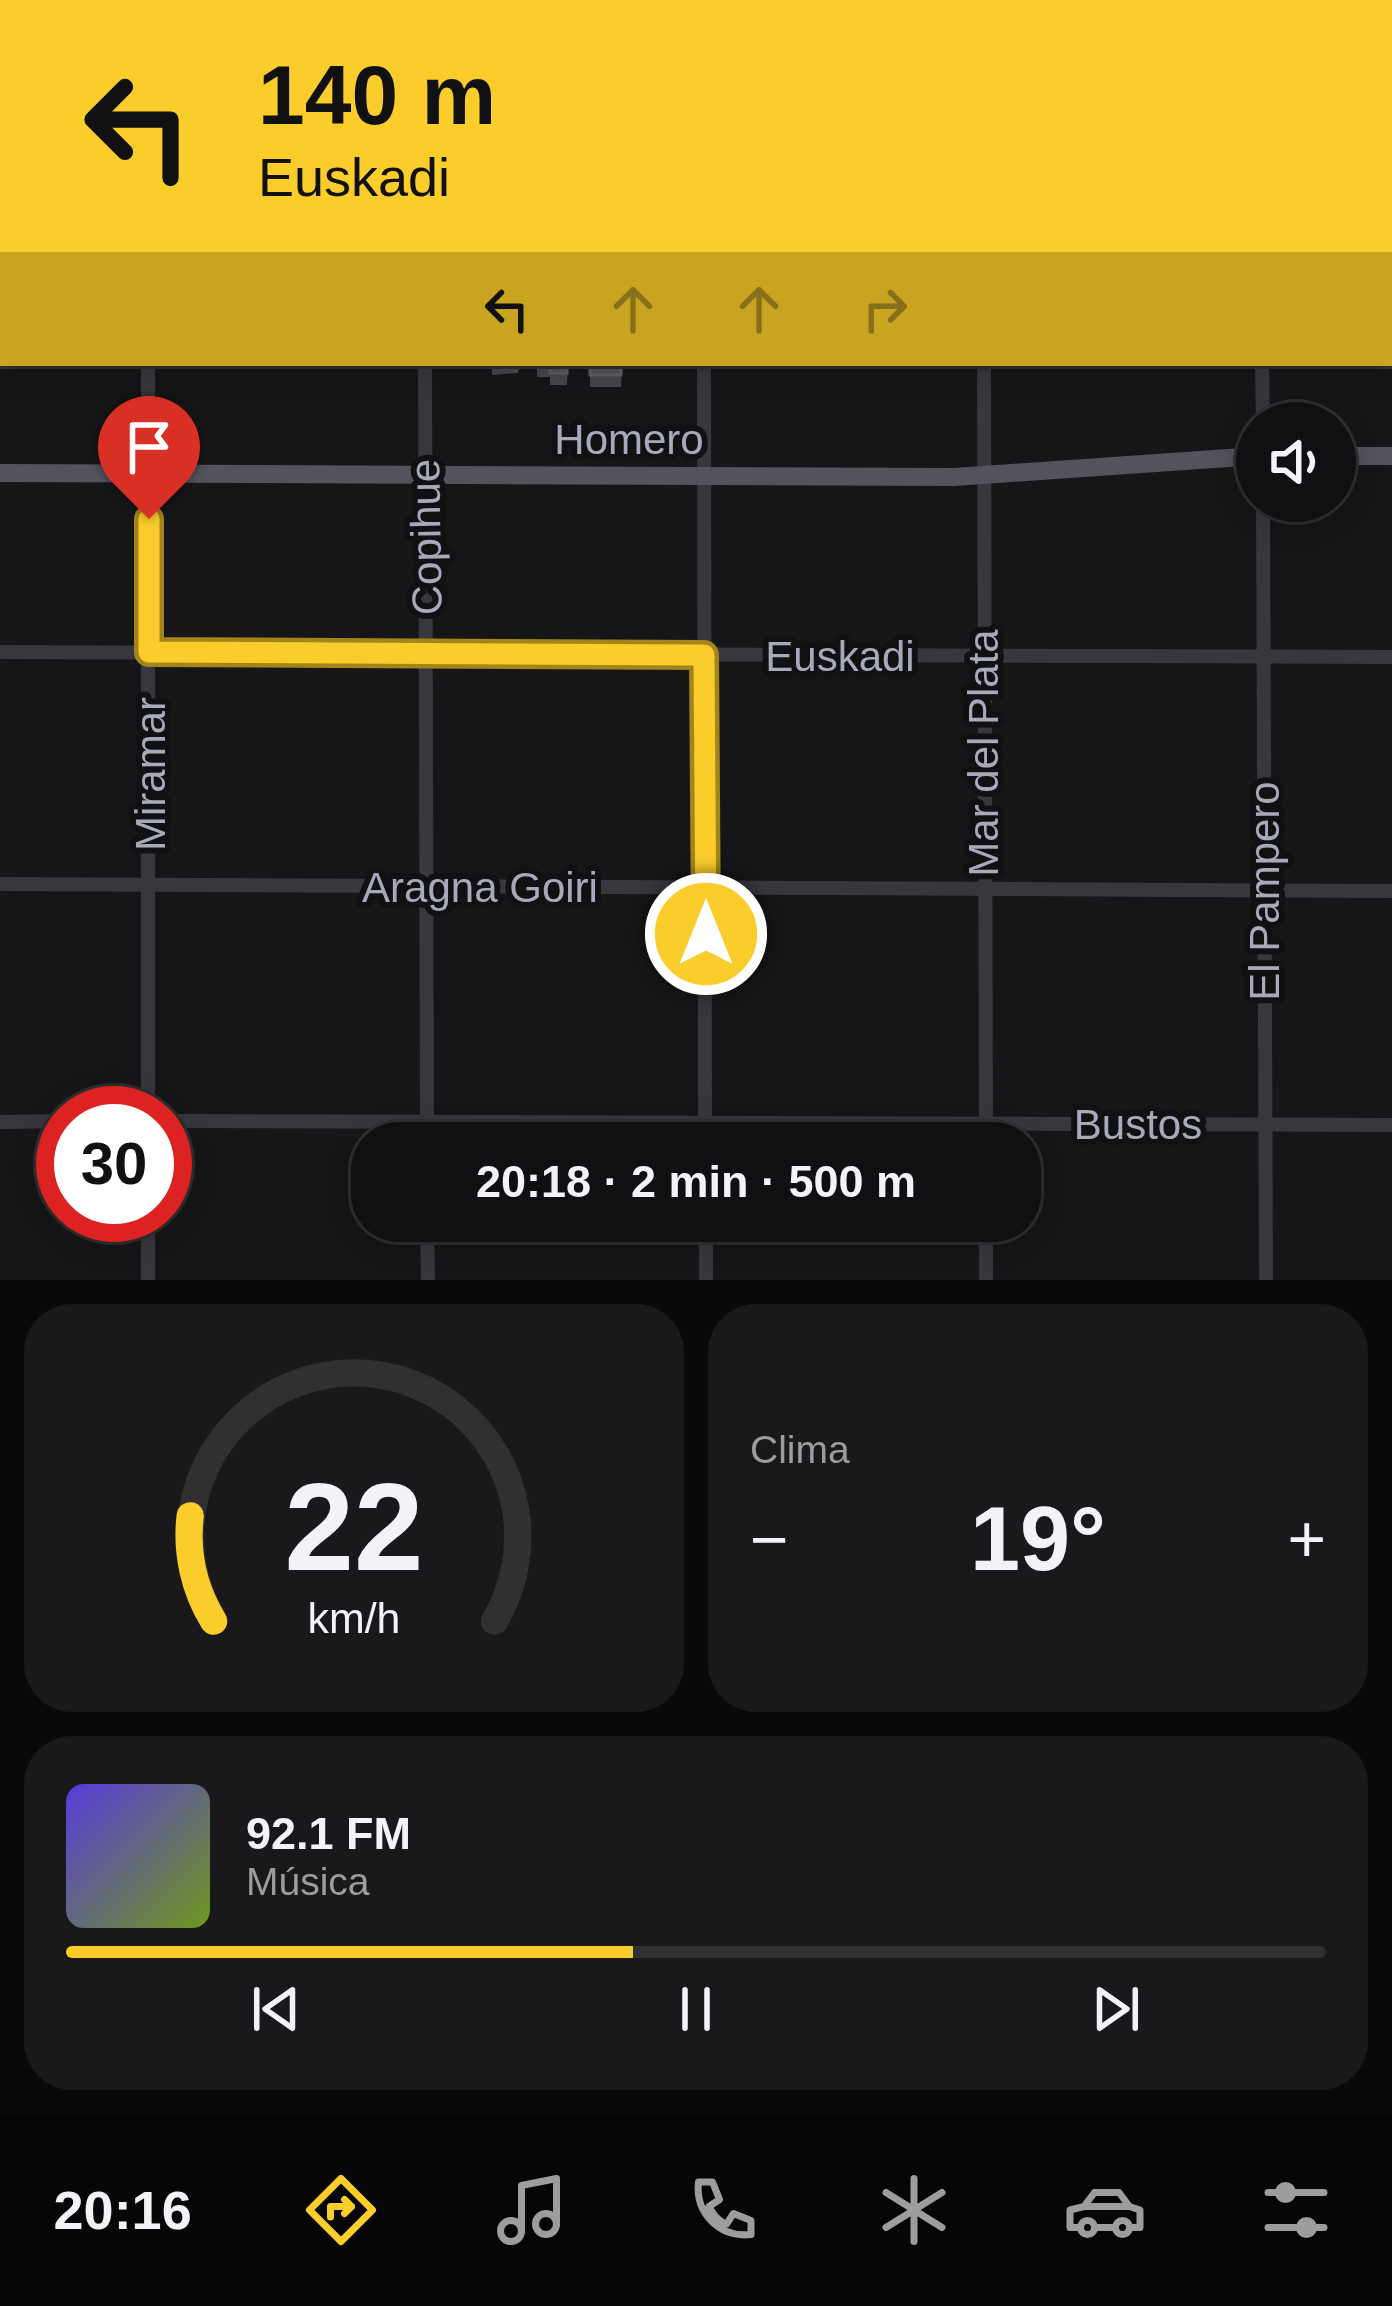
<!DOCTYPE html>
<html lang="es">
<meta charset="utf-8">
<style>
body{margin:0;font-family:Helvetica,sans-serif;background:#19191b;color:#f1f3f6;height:100vh;display:flex;flex-direction:column;font-size:45px;white-space:nowrap}
*{box-sizing:border-box;margin:0}
p{font-size:39px;color:#9c9d9f}
.icon{flex:none;width:66px;height:66px;fill:none;stroke:currentColor;stroke-width:2;stroke-linecap:round;stroke-linejoin:round}
.map{position:relative;height:1280px;overflow:hidden}
.sheet{display:flex;flex-direction:column;gap:24px;padding:24px;background:#09090a;flex:1}
.sheet>*{flex:none}
.guide{position:absolute;left:0px;top:0px;width:1392px;height:366px;box-shadow:0 6px 30px #0003,0 0 0 3px #303032;background:#fbcd2a;color:#111;overflow:hidden}
.buttons{position:absolute;left:1236px;top:402px;display:grid;gap:24px}
.buttons a{display:grid;place-items:center;width:120px;height:120px;border-radius:50%;background:#101012;box-shadow:0 6px 30px #0003,0 0 0 3px #303032;font-size:60px}
.speed{position:absolute;left:36px;top:1086px;display:flex;gap:24px;font-size:60px;font-weight:700;text-align:center}
.speed>*{display:grid;place-content:center;width:156px;height:156px;border-radius:50%;background:#101012;box-shadow:0 6px 30px #0003,0 0 0 3px #303032;line-height:1}
.speed .limit{border:18px solid #d22;background:#fff;color:#111}
.pin{position:absolute;display:grid;place-items:center;width:102px;height:102px;color:#fff;margin:-123px -51px;border-radius:50% 50% 50% 0;rotate:-45deg;box-shadow:0 0 12px #0007}
.pin .icon{rotate:45deg}
.me{position:absolute;width:132px;margin:-66px;rotate:0deg;stroke-linejoin:round;filter:drop-shadow(0 0 9px #0008)}
.turn{display:flex;align-items:center;gap:42px;height:252px;padding:0 60px;font-size:54px}
.turn .icon{width:156px;height:156px;stroke-width:2.5}
.turn b{display:block;font-size:84px;line-height:102px}
.lanes{display:flex;align-items:center;height:114px;padding:0 60px;background:#0003;justify-content:center;gap:60px;direction:ltr}
.lanes .off{opacity:.35}
.big{font-size:90px;font-weight:700;line-height:1.1}
.sheet .widget{flex:1;display:flex;flex-direction:column;justify-content:center;gap:18px;min-width:0;padding:0 42px;border-radius:48px;background:#19191b}
.sheet .dial{align-items:center;gap:0}
.dial svg{height:312px;overflow:visible;fill:none;stroke:#303032;stroke-width:7;stroke-linecap:round;text-anchor:middle}
.dial text{fill:#f1f3f6;stroke:none}
.song{display:flex;align-items:center;gap:36px}
.cover{width:144px;height:144px;border-radius:18px;background:linear-gradient(135deg,hsl(250 70% 55%),hsl(80 70% 35%))}
.played{height:12px;border-radius:6px;background:linear-gradient(90deg,#fbcd2a 45%,#303032 45%)}
.keys{display:flex;justify-content:space-around;direction:ltr}
.heat{display:flex;justify-content:space-between;align-items:center;font-size:66px;direction:ltr}
.sheet .tiles{flex:1;display:grid;gap:24px;grid-template-columns:1fr 1fr}
.widget:last-child{grid-column:span 2}
.trip{position:absolute;left:351px;top:1122px;width:690px;height:120px;border-radius:48px;background:#101012;box-shadow:0 6px 30px #0003,0 0 0 3px #303032;font-weight:700;line-height:120px;text-align:center}
.tabs{display:flex;height:192px;justify-content:space-around;align-items:center;background:#060607;color:#9c9d9f}
.tabs .icon{width:84px;height:84px}
.tabs .active{color:#fbcd2a}
.tabs b{font-size:54px;color:#f1f3f6}
.map>svg:first-child{display:block}
.lines{fill:none;stroke-linecap:round;stroke-linejoin:round}
.minor{stroke:#37373d;stroke-width:14}
.major{stroke:#52535c;stroke-width:18}
.wall{fill:#47474d}
.building{fill:#525259;stroke:#5f6068;stroke-width:3}
.route-casing{stroke:#a3851b;stroke-width:30}
.route{stroke:#fbcd2a;stroke-width:21}
.labels{text-anchor:middle;dominant-baseline:central;stroke-width:12;stroke-linejoin:round;paint-order:stroke}
.street-label{font-size:42px;fill:#a7aab9;stroke:#111113}
</style>
<div class="map">
<svg width="1392" height="1280" viewBox="0 0 1392 1280">
<rect width="100%" height="100%" fill="#161618"/>
<g class="lines">
<g class="minor">
<path d="M 982,0 L 982,3"/>
<path d="M 1261,0 L 1261,3"/>
<path d="M 150,3 L 150,0"/>
<path d="M 428,3 L 428,0"/>
<path d="M 641,3 L 784,0"/>
<path d="M 0,17 L 3,17"/>
<path d="M 1389,140 L 1392,140"/>
<path d="M 0,163 L 3,163"/>
<path d="M 1389,289 L 1392,289"/>
<path d="M 0,314 L 3,314"/>
<path d="M 425,363 L 427,1143"/>
<path d="M 704,363 L 705,1143"/>
<path d="M 984,363 L 986,1143"/>
<path d="M 1262,363 L 1263,423"/>
<path d="M 1263,501 L 1266,1280"/>
<path d="M 0,652 L 1392,657"/>
<path d="M 0,884 L 1392,891"/>
<path d="M 148,1113 L 148,363"/>
<path d="M 165,1121 L 1392,1125"/>
<path d="M 0,1122 L 63,1121"/>
<path d="M 427,1221 L 428,1280"/>
<path d="M 706,1221 L 706,1280"/>
<path d="M 986,1221 L 986,1280"/>
<path d="M 148,1280 L 148,1215"/>
</g>
<g class="major">
<path d="M 1335,456 L 1392,456"/>
<path d="M 0,473 L 954,477 L 1257,456"/>
</g>
</g>
<g class="wall">
<path d="M 492,363 L 520,363 L 518,373 L 492,375 Z"/>
<path d="M 537,363 L 568,363 L 567,385 L 550,385 L 550,377 L 537,377 Z"/>
<path d="M 590,363 L 622,363 L 621,387 L 590,387 Z"/>
</g>
<g class="building">
<path d="M 537,363 L 567,363 L 567,373 L 550,373 L 550,365 Z"/>
<rect x="590" y="363" width="31" height="12"/>
</g>
<g class="lines">
<g class="route-casing">
<path id="route" d="M 149,519 L 149,652 L 704,655 L 706,934"/>
</g>
<use href="#route" class="route"/>
</g>
<g class="labels">
<g class="street-label">
<text x="629" y="439">Homero</text>
<text transform="translate(426 537) rotate(-91)">Copihue</text>
<text x="840" y="656">Euskadi</text>
<text transform="translate(983 753) rotate(-90)">Mar del Plata</text>
<text transform="translate(150 774) rotate(-90)">Miramar</text>
<text x="480" y="887">Aragna Goiri</text>
<text transform="translate(1264 891) rotate(-90)">El Pampero</text>
<text x="1138" y="1124">Bustos</text>
</g>
</g>
</svg>
<div class="buttons">
<a><svg class="icon" aria-label="sound" viewBox="0 0 24 24"><path d="M4 9h4l5-4v14l-5-4H4zM17 9q2 3 0 6"/></svg></a>
</div>
<div class="speed"><div class="limit">30</div></div>
<div class="pin" style="left:149px;top:519px;background:#d93025"><svg class="icon" aria-label="arrive" viewBox="0 0 24 24"><path d="M6 21V4h12l-3 4 3 4H6"/></svg></div>
<svg class="me" style="left:706px;top:934px" viewBox="-20 -20 40 40"><circle r="17" fill="#fbcd2a" stroke="#fff" stroke-width="3"/><path d="M0-11L8 9 0 5-8 9z" fill="#fff"/></svg>
<div class="trip">20:18 · 2 min · 500 m</div>
<div class="guide">
<div class="turn"><svg class="icon" aria-label="left" viewBox="0 0 24 24"><path d="M17 20v-9H6M10 6l-5 5 5 5"/></svg><div><b>140 m</b>Euskadi</div></div>
<div class="lanes"><svg class="icon" aria-label="left" viewBox="0 0 24 24"><path d="M17 20v-9H6M10 6l-5 5 5 5"/></svg><svg class="icon off" aria-label="ahead" viewBox="0 0 24 24"><path d="M12 20V5M6 11l6-6 6 6"/></svg><svg class="icon off" aria-label="ahead" viewBox="0 0 24 24"><path d="M12 20V5M6 11l6-6 6 6"/></svg><svg class="icon off" aria-label="right" viewBox="0 0 24 24"><path d="M7 20v-9h11M14 6l5 5-5 5"/></svg></div>
</div>
</div>
<section class="sheet">
<div class="tiles">
<div class="widget dial"><svg viewBox="0 0 100 80">
<path d="M14 69A42 42 0 1 1 86 69"/>
<path d="M14 69A42 42 0 0 1 8 42" stroke="#fbcd2a"/>
<text x="50" y="56" font-size="32" font-weight="700">22</text>
<text x="50" y="72" font-size="11">km/h</text>
</svg></div>
<div class="widget"><p>Clima</p>
<div class="heat"><a>−</a><b class="big">19°</b><a>+</a></div>
</div>
<div class="widget">
<div class="song"><i class="cover"></i><div><b>92.1 FM</b><p>Música</p></div></div>
<div class="played"></div>
<div class="keys"><svg class="icon" aria-label="previous" viewBox="0 0 24 24"><path d="M18 5L8 12l10 7zM5 5v14"/></svg><svg class="icon" aria-label="pause" viewBox="0 0 24 24"><path d="M8 5v14M16 5v14"/></svg><svg class="icon" aria-label="next" viewBox="0 0 24 24"><path d="M6 5l10 7-10 7zM19 5v14"/></svg></div>
</div>
</div>
</section>
<nav class="tabs">
<b>20:16</b>
<svg class="icon active" aria-label="directions" viewBox="0 0 24 24"><path d="M12 3l9 9-9 9-9-9zM9 14v-3h6M13 9l2 2-2 2"/></svg>
<svg class="icon" aria-label="music" viewBox="0 0 24 24"><path d="M9 18V5l10-2v13"/><circle cx="6" cy="18" r="3"/><circle cx="16" cy="16" r="3"/></svg>
<svg class="icon" aria-label="phone" viewBox="0 0 24 24"><path d="M5 4h4l2 5-3 2q2 4 5 5l2-3 5 2v4C11 20 4 13 5 4z"/></svg>
<svg class="icon" aria-label="climate" viewBox="0 0 24 24"><path d="M12 3v18M4 7l16 10M4 17L20 7"/></svg>
<svg class="icon" aria-label="car" viewBox="0 0 24 24"><path d="M5 17H2v-5l4-1 3-4h7l3 4 3 1v5h-3M9 17h6M6 11h13"/><circle cx="7" cy="17" r="2"/><circle cx="17" cy="17" r="2"/></svg>
<svg class="icon" aria-label="filters" viewBox="0 0 24 24"><path d="M4 7h16M4 17h16"/><circle cx="9" cy="7" r="2"/><circle cx="15" cy="17" r="2"/></svg>
</nav>
